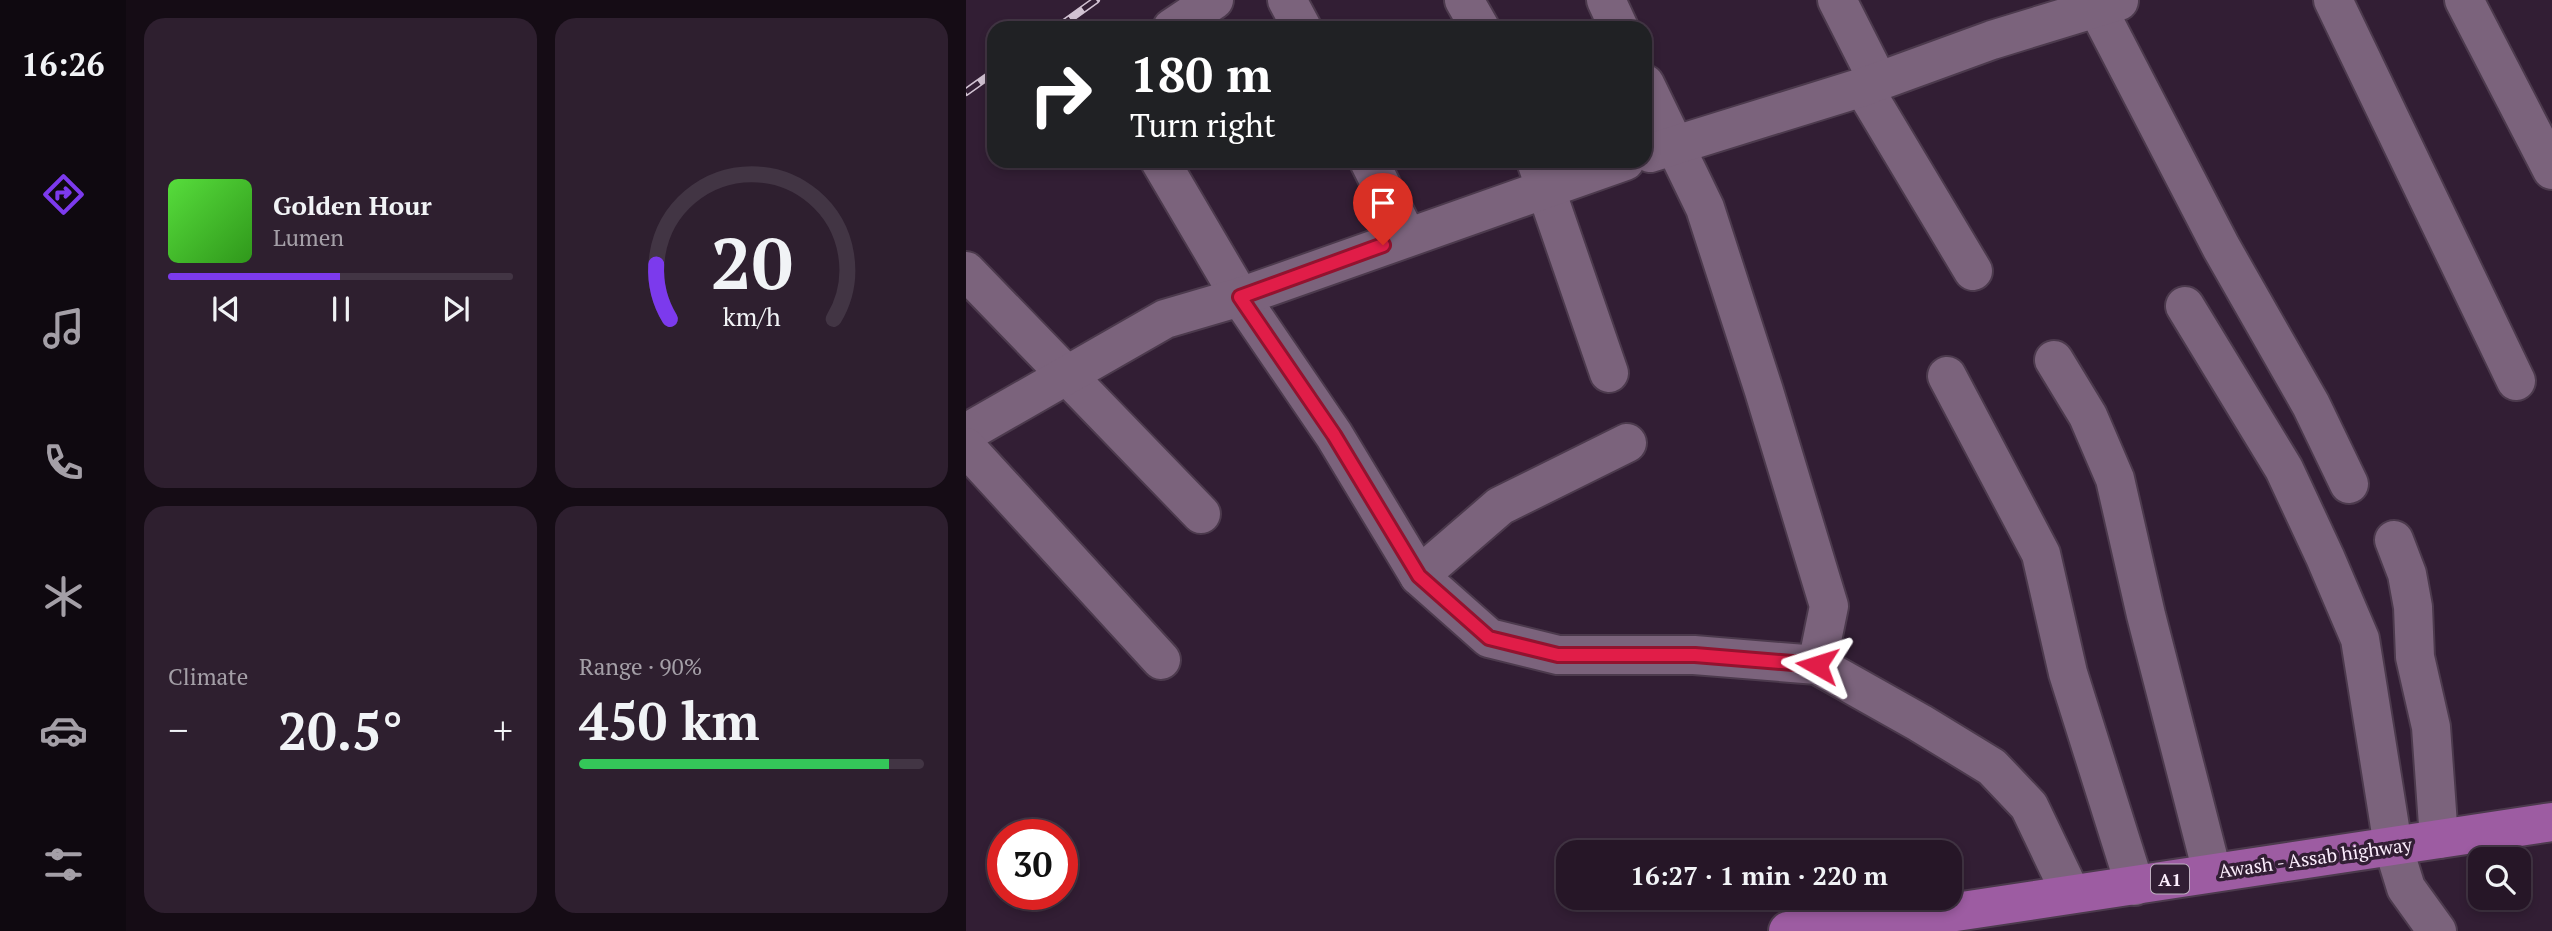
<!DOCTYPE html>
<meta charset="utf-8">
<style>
body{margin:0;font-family:"PT Serif",serif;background:#2e1f2f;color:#f1f3f6;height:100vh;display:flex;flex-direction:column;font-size:26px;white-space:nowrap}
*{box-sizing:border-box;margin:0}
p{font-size:23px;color:#a49fa7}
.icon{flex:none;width:38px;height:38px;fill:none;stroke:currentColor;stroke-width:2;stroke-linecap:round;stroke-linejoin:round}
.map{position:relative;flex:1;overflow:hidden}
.panel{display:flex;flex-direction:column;gap:18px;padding:18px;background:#150c15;width:840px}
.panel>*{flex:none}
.hud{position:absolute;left:21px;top:21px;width:665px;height:147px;border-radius:21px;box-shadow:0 4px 10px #0003,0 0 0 2px #423544;background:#202124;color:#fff;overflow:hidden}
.buttons{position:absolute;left:1502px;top:847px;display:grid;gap:14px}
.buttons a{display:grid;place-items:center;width:63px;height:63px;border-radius:14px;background:#261627;box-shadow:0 4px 10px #0003,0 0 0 2px #423544;font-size:35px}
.speed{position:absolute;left:21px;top:819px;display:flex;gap:14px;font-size:35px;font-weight:700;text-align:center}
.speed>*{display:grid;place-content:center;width:91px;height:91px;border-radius:50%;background:#261627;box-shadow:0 4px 10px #0003,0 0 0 2px #423544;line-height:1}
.speed .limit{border:10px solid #d22;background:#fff;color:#111}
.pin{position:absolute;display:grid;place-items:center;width:60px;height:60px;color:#fff;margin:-72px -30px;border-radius:50% 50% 50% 0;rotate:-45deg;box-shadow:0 0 7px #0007}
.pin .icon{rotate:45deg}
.me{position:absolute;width:77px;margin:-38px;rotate:276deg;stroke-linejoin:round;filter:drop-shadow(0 0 5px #0008)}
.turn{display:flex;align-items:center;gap:24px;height:147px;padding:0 28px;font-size:32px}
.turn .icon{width:91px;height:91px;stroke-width:2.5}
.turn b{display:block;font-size:49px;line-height:60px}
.big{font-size:52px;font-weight:800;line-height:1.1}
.panel .tile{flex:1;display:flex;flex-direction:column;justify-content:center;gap:10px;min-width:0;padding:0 24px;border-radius:21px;background:#2e1f2f}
.panel .dial{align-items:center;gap:0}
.dial svg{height:182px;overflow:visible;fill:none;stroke:#423544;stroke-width:7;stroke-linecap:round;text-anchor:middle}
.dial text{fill:#f1f3f6;stroke:none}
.song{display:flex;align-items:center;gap:21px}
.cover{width:84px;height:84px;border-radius:10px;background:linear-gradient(135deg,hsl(110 70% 55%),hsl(110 70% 35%))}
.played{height:7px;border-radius:4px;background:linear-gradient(90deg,#7c3aed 50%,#423544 50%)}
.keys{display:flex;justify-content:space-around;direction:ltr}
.heat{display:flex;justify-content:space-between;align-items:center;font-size:38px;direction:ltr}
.charge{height:10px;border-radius:5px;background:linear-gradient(90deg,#34c759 90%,#423544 0)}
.panel .tiles{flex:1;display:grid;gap:18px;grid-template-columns:repeat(2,1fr)}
.trip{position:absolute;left:590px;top:840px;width:406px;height:70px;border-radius:21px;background:#261627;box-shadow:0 4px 10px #0003,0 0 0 2px #423544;font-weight:800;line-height:70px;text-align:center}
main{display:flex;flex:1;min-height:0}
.tabs{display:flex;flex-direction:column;width:126px;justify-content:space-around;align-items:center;background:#0f0910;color:#a49fa7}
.tabs .icon{width:49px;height:49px}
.tabs .active{color:#7c3aed}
.tabs b{font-size:32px;color:#f1f3f6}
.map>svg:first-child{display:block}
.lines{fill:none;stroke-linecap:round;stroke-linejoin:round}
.minor-casing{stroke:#4c3a4d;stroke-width:42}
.major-casing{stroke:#4c3a4d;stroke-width:42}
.minor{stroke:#7b637c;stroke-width:38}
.major{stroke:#9d5ca2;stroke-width:38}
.rail-casing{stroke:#d1c2d2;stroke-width:8}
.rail{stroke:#321e34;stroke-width:5;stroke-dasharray:16;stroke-linecap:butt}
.route-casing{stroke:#92132f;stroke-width:18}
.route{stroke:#e11d48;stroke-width:12}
.labels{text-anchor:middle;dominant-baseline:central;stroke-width:7;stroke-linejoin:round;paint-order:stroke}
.shield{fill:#321e34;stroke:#bfb0c1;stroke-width:2}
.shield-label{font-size:18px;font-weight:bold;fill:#fceefd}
.street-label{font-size:19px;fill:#fceefd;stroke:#321e34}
</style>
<main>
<nav class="tabs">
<b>16:26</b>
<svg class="icon active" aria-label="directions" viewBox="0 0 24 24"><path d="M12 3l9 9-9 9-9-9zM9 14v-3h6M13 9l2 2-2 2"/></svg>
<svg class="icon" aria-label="music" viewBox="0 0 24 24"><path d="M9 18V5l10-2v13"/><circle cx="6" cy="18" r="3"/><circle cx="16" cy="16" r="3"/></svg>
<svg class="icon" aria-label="phone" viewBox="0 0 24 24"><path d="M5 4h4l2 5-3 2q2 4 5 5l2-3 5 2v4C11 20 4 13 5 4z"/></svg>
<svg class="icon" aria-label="climate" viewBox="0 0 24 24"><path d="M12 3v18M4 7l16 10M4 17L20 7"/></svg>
<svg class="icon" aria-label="car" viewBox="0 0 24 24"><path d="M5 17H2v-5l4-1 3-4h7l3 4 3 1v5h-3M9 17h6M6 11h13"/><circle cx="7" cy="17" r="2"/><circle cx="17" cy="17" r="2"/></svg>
<svg class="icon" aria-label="filters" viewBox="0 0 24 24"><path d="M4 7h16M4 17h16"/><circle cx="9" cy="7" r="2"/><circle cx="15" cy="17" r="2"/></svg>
</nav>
<section class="panel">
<div class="tiles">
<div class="tile">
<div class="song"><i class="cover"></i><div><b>Golden Hour</b><p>Lumen</p></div></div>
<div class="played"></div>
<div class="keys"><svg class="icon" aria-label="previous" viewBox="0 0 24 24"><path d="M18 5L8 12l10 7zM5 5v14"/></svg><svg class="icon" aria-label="pause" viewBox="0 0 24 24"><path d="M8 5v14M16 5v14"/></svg><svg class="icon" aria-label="next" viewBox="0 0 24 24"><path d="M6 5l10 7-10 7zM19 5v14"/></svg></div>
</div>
<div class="tile dial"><svg viewBox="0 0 100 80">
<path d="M14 69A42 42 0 1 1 86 69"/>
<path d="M14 69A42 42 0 0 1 8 45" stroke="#7c3aed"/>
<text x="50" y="56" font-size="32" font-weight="700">20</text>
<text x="50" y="72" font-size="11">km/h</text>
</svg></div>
<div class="tile"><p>Climate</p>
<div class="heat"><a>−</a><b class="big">20.5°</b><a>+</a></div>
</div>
<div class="tile"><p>Range · 90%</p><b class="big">450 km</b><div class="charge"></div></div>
</div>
</section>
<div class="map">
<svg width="1586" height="931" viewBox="0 0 1586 931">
<rect width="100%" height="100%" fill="#321e34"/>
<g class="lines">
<g class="minor-casing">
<g id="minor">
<path d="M 321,0 L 336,28"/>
<path d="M 498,0 L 514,28"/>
<path d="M 640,0 L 653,28"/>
<path d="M 871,0 L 912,81"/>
<path d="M 1127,0 L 1255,247 L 1345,405 L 1383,484"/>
<path d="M 1367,0 L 1550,381"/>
<path d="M 1498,0 L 1586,170"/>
<path d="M 206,28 L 248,0"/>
<path d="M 679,84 L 739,208 L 798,391 L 863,606 L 851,665"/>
<path d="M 897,87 L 1007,271"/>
<path d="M 684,153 L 897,87 L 1026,40 L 1153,1"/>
<path d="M 194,161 L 274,297 L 368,435 L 453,576 L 523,638 L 592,655 L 728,655 L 851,665 L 954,723 L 1026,767 L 1063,806 L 1105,894"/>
<path d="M 403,161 L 441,237"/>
<path d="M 570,161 L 643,373"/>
<path d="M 0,271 L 235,514"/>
<path d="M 1219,306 L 1318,469 L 1359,557 L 1394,639 L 1427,846 L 1440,888 L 1471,931"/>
<path d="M 1088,360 L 1122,416 L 1149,479 L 1180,615 L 1246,872"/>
<path d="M 981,376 L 1075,554 L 1102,673 L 1169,886"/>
<path d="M 0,433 L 199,319 L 274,297 L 659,161"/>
<path d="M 0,447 L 195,660"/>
<path d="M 1428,540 L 1441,574 L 1447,607 L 1449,657 L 1465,727 L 1473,839"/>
<path d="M 453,576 L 534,506 L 661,443"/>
</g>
</g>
<g class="major-casing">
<path id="major" d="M 822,931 L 983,913 L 1586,822"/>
</g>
<use href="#minor" class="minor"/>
<use href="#major" class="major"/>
<g class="rail-casing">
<g id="rail">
<path d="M 91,28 L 130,0"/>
<path d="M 0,92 L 28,72"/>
</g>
</g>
<use href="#rail" class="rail"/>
</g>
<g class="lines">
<g class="route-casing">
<path id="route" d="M 417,245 L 274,297 L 368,435 L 453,576 L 523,638 L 592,655 L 729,655 L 851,665"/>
</g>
<use href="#route" class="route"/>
</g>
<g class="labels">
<rect class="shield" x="1185" y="864.5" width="38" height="29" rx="5"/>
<g class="shield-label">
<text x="1204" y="879">A1</text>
</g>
<g class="street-label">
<text transform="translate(1349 857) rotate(-8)">Awash - Assab highway</text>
</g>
</g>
</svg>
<div class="buttons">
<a><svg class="icon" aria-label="search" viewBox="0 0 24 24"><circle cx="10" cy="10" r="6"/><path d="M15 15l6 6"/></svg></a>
</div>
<div class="speed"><div class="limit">30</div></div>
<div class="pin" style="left:417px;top:245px;background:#d93025"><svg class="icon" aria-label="arrive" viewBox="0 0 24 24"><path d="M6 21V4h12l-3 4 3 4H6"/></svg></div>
<svg class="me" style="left:851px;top:665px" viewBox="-20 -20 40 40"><path d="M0-17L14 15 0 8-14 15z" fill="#e11d48" stroke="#fff" stroke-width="4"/></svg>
<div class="trip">16:27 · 1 min · 220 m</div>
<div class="hud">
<div class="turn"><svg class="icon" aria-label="right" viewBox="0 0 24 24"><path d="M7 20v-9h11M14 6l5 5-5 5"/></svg><div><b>180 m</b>Turn right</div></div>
</div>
</div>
</main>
